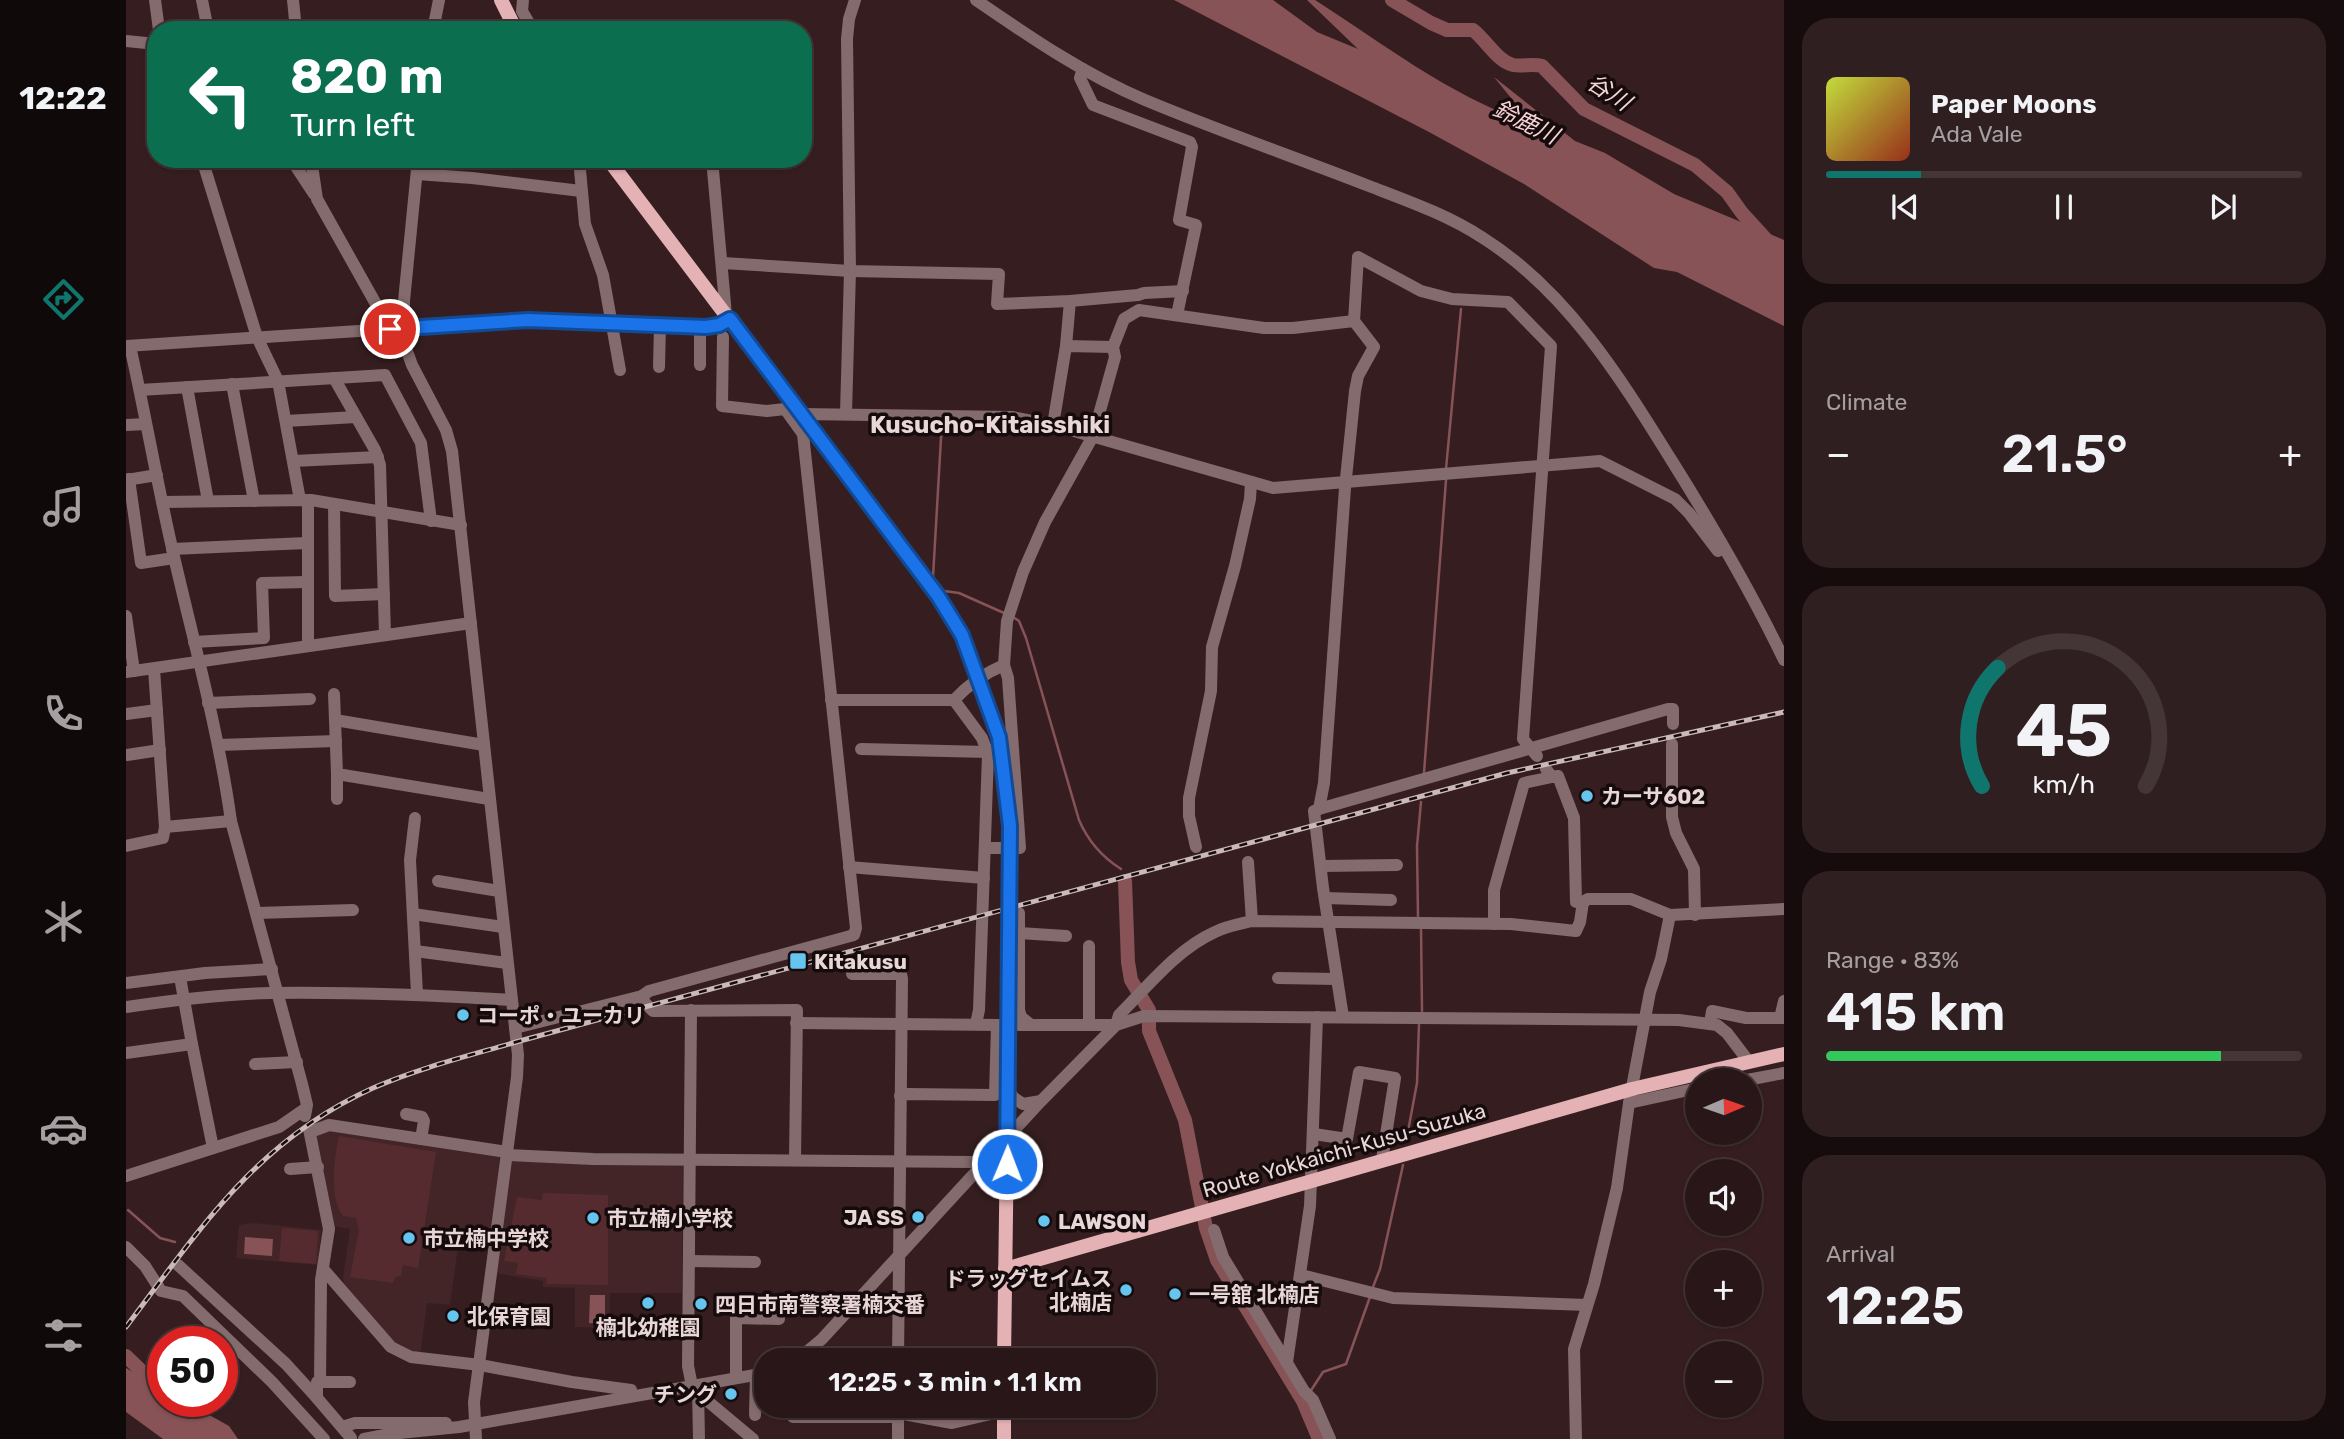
<!DOCTYPE html>
<meta charset="utf-8">
<style>
body{margin:0;font-family:Rubik,"Noto Sans JP",sans-serif;background:#301f21;color:#f1f3f6;height:100vh;display:flex;flex-direction:column;font-size:26px;white-space:nowrap}
*{box-sizing:border-box;margin:0}
p{font-size:23px;color:#a59fa2}
.icon{flex:none;width:38px;height:38px;fill:none;stroke:currentColor;stroke-width:2;stroke-linecap:round;stroke-linejoin:round}
.map{position:relative;flex:1;overflow:hidden}
.side{display:flex;flex-direction:column;gap:18px;padding:18px;background:#160c0d;width:560px}
.side>*{flex:none}
.banner{position:absolute;left:21px;top:21px;width:665px;height:147px;border-radius:28px;box-shadow:0 2px 5px #0004,0 0 0 2px #443537;background:#0b6e4f;color:#fff;overflow:hidden}
.needle{width:46px;rotate:88deg}
.buttons{position:absolute;left:1559px;top:1068px;display:grid;gap:14px}
.buttons a{display:grid;place-items:center;width:77px;height:77px;border-radius:50%;background:#281618;box-shadow:0 2px 5px #0004,0 0 0 2px #443537;font-size:35px}
.speed{position:absolute;left:21px;top:1326px;display:flex;gap:14px;font-size:35px;font-weight:700;text-align:center}
.speed>*{display:grid;place-content:center;width:91px;height:91px;border-radius:50%;background:#281618;box-shadow:0 2px 5px #0004,0 0 0 2px #443537;line-height:1}
.speed .limit{border:10px solid #d22;background:#fff;color:#111}
.pin{position:absolute;display:grid;place-items:center;width:60px;height:60px;color:#fff;margin:-30px;border:4px solid #fff;border-radius:50%;box-shadow:0 2px 7px #0007}
.me{position:absolute;width:77px;margin:-38px;rotate:1deg;stroke-linejoin:round;filter:drop-shadow(0 0 5px #0008)}
.turn{display:flex;align-items:center;gap:24px;height:147px;padding:0 28px;font-size:32px}
.turn .icon{width:91px;height:91px;stroke-width:2.5}
.turn b{display:block;font-size:49px;line-height:60px}
.big{font-size:52px;font-weight:600;line-height:1.1}
.side .card{flex:1;display:flex;flex-direction:column;justify-content:center;gap:10px;min-width:0;padding:0 24px;border-radius:28px;background:#301f21}
.side .dial{align-items:center;gap:0}
.dial svg{height:182px;overflow:visible;fill:none;stroke:#443537;stroke-width:7;stroke-linecap:round;text-anchor:middle}
.dial text{fill:#f1f3f6;stroke:none}
.song{display:flex;align-items:center;gap:21px}
.cover{width:84px;height:84px;border-radius:10px;background:linear-gradient(135deg,hsl(70 70% 55%),hsl(10 70% 35%))}
.played{height:7px;border-radius:4px;background:linear-gradient(90deg,#0f766e 20%,#443537 20%)}
.keys{display:flex;justify-content:space-around;direction:ltr}
.heat{display:flex;justify-content:space-between;align-items:center;font-size:38px;direction:ltr}
.charge{height:10px;border-radius:5px;background:linear-gradient(90deg,#34c759 83%,#443537 0)}
.trip{position:absolute;left:628px;top:1348px;width:402px;height:70px;border-radius:28px;background:#281618;box-shadow:0 2px 5px #0004,0 0 0 2px #443537;font-weight:600;line-height:70px;text-align:center}
main{display:flex;flex:1;min-height:0}
.menu{display:flex;flex-direction:column;width:126px;justify-content:space-around;align-items:center;background:#10090a;color:#a59fa2}
.menu .icon{width:49px;height:49px}
.menu .on{color:#0f766e}
.menu b{font-size:32px;color:#f1f3f6}
.map>svg:first-child{display:block}
.built{fill:#432427}
.green{fill:#562b2f}
.water{fill:#875357}
.lines{fill:none;stroke-linecap:round;stroke-linejoin:round}
.stream{stroke:#875357;stroke-width:2.5}
.river{stroke:#875357;stroke-width:14}
.minor{stroke:#846b6d;stroke-width:12}
.major{stroke:#e4b1b4;stroke-width:14}
.rail-casing{stroke:#cbb8b9;stroke-width:5}
.rail{stroke:#160b0c;stroke-width:2.5;stroke-dasharray:8;stroke-linecap:butt}
.major-bridge{stroke:#e4b1b4;stroke-width:14}
.route-casing{stroke:#114b97;stroke-width:18}
.route{stroke:#1a73e8;stroke-width:12}
.poi-dot{fill:#65c5ee;stroke:#160b0c;stroke-width:2.5}
.labels{text-anchor:middle;dominant-baseline:central;stroke-width:7;stroke-linejoin:round;paint-order:stroke}
.poi-label{font-size:21px;font-weight:bold;fill:#e9d7d8;stroke:#160b0c;text-anchor:start}
.street-label{font-size:21px;fill:#e9d7d8;stroke:#160b0c}
.water-label{font-size:23px;font-style:italic;fill:#f7d3d5;stroke:#160b0c}
.quarter-label{font-size:24px;font-weight:bold;fill:#e9d7d8;stroke:#160b0c}
</style>
<main>
<nav class="menu">
<b>12:22</b>
<svg class="icon on" aria-label="directions" viewBox="0 0 24 24"><path d="M12 3l9 9-9 9-9-9zM9 14v-3h6M13 9l2 2-2 2"/></svg>
<svg class="icon" aria-label="music" viewBox="0 0 24 24"><path d="M9 18V5l10-2v13"/><circle cx="6" cy="18" r="3"/><circle cx="16" cy="16" r="3"/></svg>
<svg class="icon" aria-label="phone" viewBox="0 0 24 24"><path d="M5 4h4l2 5-3 2q2 4 5 5l2-3 5 2v4C11 20 4 13 5 4z"/></svg>
<svg class="icon" aria-label="climate" viewBox="0 0 24 24"><path d="M12 3v18M4 7l16 10M4 17L20 7"/></svg>
<svg class="icon" aria-label="car" viewBox="0 0 24 24"><path d="M5 17H2v-5l4-1 3-4h7l3 4 3 1v5h-3M9 17h6M6 11h13"/><circle cx="7" cy="17" r="2"/><circle cx="17" cy="17" r="2"/></svg>
<svg class="icon" aria-label="filters" viewBox="0 0 24 24"><path d="M4 7h16M4 17h16"/><circle cx="9" cy="7" r="2"/><circle cx="15" cy="17" r="2"/></svg>
</nav>
<div class="map">
<svg width="1658" height="1439" viewBox="0 0 1658 1439">
<rect width="100%" height="100%" fill="#361e20"/>
<g class="built">
<path d="M 205,1129 L 374,1153 L 366,1229 L 345,1227 L 342,1247 L 332,1247 L 324,1305 L 301,1303 L 294,1356 L 270,1347 L 219,1287 L 217,1278 L 224,1229 L 207,1226 L 189,1133 Z"/>
<path d="M 384,1161 L 557,1164 L 556,1293 L 484,1293 L 483,1328 L 449,1327 L 449,1288 L 417,1287 L 417,1281 L 369,1273 Z"/>
<path d="M 127,1223 L 195,1230 L 192,1265 L 110,1258 L 113,1225 Z"/>
</g>
<g class="green">
<path d="M 213,1136 L 310,1152 L 292,1268 L 277,1265 L 275,1276 L 269,1277 L 267,1283 L 224,1277 L 233,1230 L 230,1218 L 217,1216 C 203,1198 208,1158 213,1136 Z"/>
<path d="M 417,1193 L 482,1195 L 482,1285 L 421,1284 L 420,1278 L 390,1274 L 392,1263 L 378,1261 L 391,1197 L 416,1200 Z"/>
<path d="M 156,1228 L 192,1231 L 190,1264 L 153,1261 Z"/>
</g>
<g class="water">
<path d="M 1048,0 L 1147,0 L 1191,32 L 1232,49 L 1181,0 L 1189,0 C 1261,46 1323,96 1406,124 L 1368,77 L 1449,141 L 1479,153 L 1548,194 L 1658,240 L 1658,326 L 1551,272 L 1528,268 L 1398,184 L 1303,132 Z"/>
<path d="M 119,1237 L 147,1239 L 146,1256 L 118,1254 Z"/>
<path d="M 464,1295 L 479,1295 L 479,1324 L 463,1323 Z"/>
<path d="M 0,1368 L 37,1389 L 37,1402 L 60,1402 L 103,1426 L 112,1439 L 37,1439 L 0,1412 Z"/>
</g>
<g class="lines">
<g class="stream">
<path d="M 816,421 L 807,577 L 818,591 L 833,593 L 878,613"/>
<path d="M 1320,469 L 1335,309"/>
<path d="M 887,617 L 893,621 L 900,638 L 953,820 C 962,841 976,857 995,869"/>
<path d="M 1298,773 L 1320,480"/>
<path d="M 1292,917 L 1291,846 L 1295,802"/>
<path d="M 1295,927 L 1296,1011"/>
<path d="M 1280,1142 L 1291,1083 L 1293,1024"/>
<path d="M 2,1210 L 34,1238 L 49,1242"/>
<path d="M 1247,1287 L 1254,1269 L 1277,1165"/>
<path d="M 1184,1392 L 1197,1372 L 1220,1364 L 1244,1297"/>
</g>
<g class="river">
<path d="M 1266,0 L 1305,23 L 1321,30 L 1347,30 C 1360,40 1371,61 1387,65 C 1397,67 1406,63 1416,66 L 1458,109 L 1569,165 L 1601,192 L 1616,213 L 1658,259"/>
<path d="M 999,881 L 1002,962 L 1005,980 L 1023,1010 L 1023,1031 L 1059,1120 L 1080,1228 L 1091,1260 L 1177,1401 L 1193,1439"/>
<path d="M 0,1356 L 37,1392"/>
</g>
<g class="minor">
<path d="M 29,0 L 33,30"/>
<path d="M 76,0 L 82,30"/>
<path d="M 167,0 L 170,30"/>
<path d="M 397,0 L 396,11 L 407,30"/>
<path d="M 850,0 C 904,37 959,75 1019,100 C 1093,131 1169,157 1243,186 C 1282,201 1322,215 1357,238 C 1441,291 1495,379 1546,461 C 1586,525 1625,591 1658,660"/>
<path d="M 196,30 L 226,28 L 242,30"/>
<path d="M 307,30 L 313,0"/>
<path d="M 0,41 L 30,44"/>
<path d="M 957,69 L 954,78 L 967,105 L 1064,142 L 1066,147 L 1053,220 L 1070,225 L 1051,315"/>
<path d="M 76,159 L 131,337 L 152,381 L 174,500"/>
<path d="M 165,159 L 188,194"/>
<path d="M 185,159 L 191,199 L 264,329"/>
<path d="M 292,159 L 278,301 L 278,343 L 286,365 L 320,430 L 326,451 L 392,1055 L 391,1077 L 348,1402 L 350,1439"/>
<path d="M 453,159 L 459,224 L 477,275 L 494,370"/>
<path d="M 586,159 L 600,315"/>
<path d="M 291,174 L 346,178 L 455,191"/>
<path d="M 597,263 L 724,271 L 873,274 L 871,304 L 944,301 L 1012,295 L 1018,293 L 1057,291"/>
<path d="M 597,337 L 596,406 L 641,411 L 659,409"/>
<path d="M 0,346 L 402,320 L 580,327 L 593,325 L 604,319"/>
<path d="M 4,346 C 20,417 32,489 49,561 C 69,647 93,734 105,821 L 176,1084 L 181,1105 L 179,1116"/>
<path d="M 940,346 L 944,301"/>
<path d="M 574,365 L 574,327"/>
<path d="M 533,367 L 534,325"/>
<path d="M 208,378 L 249,450 L 254,465 L 259,635"/>
<path d="M 106,384 L 128,501"/>
<path d="M 61,387 L 82,501"/>
<path d="M 14,390 L 259,375 L 295,443 L 305,521"/>
<path d="M 720,413 L 724,271 L 721,39 L 723,19 L 729,0"/>
<path d="M 675,414 L 886,417 L 927,425 L 1147,488 L 1474,461 L 1549,499 L 1563,513 L 1592,551"/>
<path d="M 160,421 L 230,417"/>
<path d="M 0,425 L 20,424"/>
<path d="M 927,425 L 940,346 L 987,347"/>
<path d="M 167,461 L 252,457"/>
<path d="M 3,479 L 15,563 L 48,558"/>
<path d="M 0,480 L 31,475"/>
<path d="M 182,500 L 182,646"/>
<path d="M 36,502 L 185,500 L 335,525"/>
<path d="M 208,504 L 209,596 L 258,594"/>
<path d="M 46,549 L 181,543"/>
<path d="M 0,616 L 8,671"/>
<path d="M 68,642 L 138,638 L 136,583 L 181,582"/>
<path d="M 0,672 L 345,623"/>
<path d="M 208,694 L 209,720"/>
<path d="M 705,700 L 828,700 C 842,685 859,673 878,665"/>
<path d="M 828,700 L 856,738 L 862,754 L 853,1010 L 850,1024"/>
<path d="M 82,703 L 184,699"/>
<path d="M 0,714 L 31,710"/>
<path d="M 1546,744 L 1546,817 L 1550,833 L 1568,869 L 1569,915"/>
<path d="M 92,745 L 210,741"/>
<path d="M 358,745 L 209,720 L 211,774 L 363,799"/>
<path d="M 735,749 L 862,752"/>
<path d="M 1,755 L 34,750"/>
<path d="M 211,774 L 211,799"/>
<path d="M 1193,809 L 1542,709 L 1547,709 L 1547,724"/>
<path d="M 289,818 L 284,860 L 291,994"/>
<path d="M 39,827 L 105,821"/>
<path d="M 0,846 L 37,838 L 39,827 L 28,669"/>
<path d="M 1070,847 L 1063,816 L 1063,798 L 1085,691 L 1086,647 L 1109,566 L 1124,499 L 1125,482"/>
<path d="M 860,848 L 894,848 L 882,678 L 878,665 L 881,621 L 897,572 L 919,522 L 967,436 L 989,357 L 987,347 L 998,319 L 1013,310 L 1138,328 L 1167,328 L 1228,321"/>
<path d="M 1122,862 L 1126,921"/>
<path d="M 1195,866 L 1271,865"/>
<path d="M 723,867 L 858,878"/>
<path d="M 312,881 L 373,891"/>
<path d="M 1199,898 L 1265,900"/>
<path d="M 1457,902 L 1462,899 L 1505,899 L 1544,915 L 1658,909"/>
<path d="M 131,913 L 227,910"/>
<path d="M 893,913 L 893,1010 L 895,1017 L 905,1025"/>
<path d="M 287,914 L 377,927"/>
<path d="M 1368,924 L 1368,890 L 1398,783 L 1426,777"/>
<path d="M 893,933 L 940,936"/>
<path d="M 289,951 L 381,963"/>
<path d="M 726,974 L 775,974 L 776,979 L 772,1360"/>
<path d="M 1152,978 L 1210,979"/>
<path d="M 0,983 L 79,973 L 146,969"/>
<path d="M 516,996 L 519,1003 L 527,1011 L 671,1010 L 669,1159"/>
<path d="M 0,1007 C 48,1000 96,994 144,993 C 225,992 305,995 386,1000"/>
<path d="M 565,1010 L 562,1366 L 566,1386"/>
<path d="M 1217,1017 L 1197,888 L 1188,811 L 1193,809 L 1198,783 L 1219,488 L 1229,391 L 1232,376 L 1248,347 L 1228,321 L 1232,257 L 1295,291 L 1326,299 L 1382,302 L 1425,346 L 1397,739 L 1411,756"/>
<path d="M 1654,1018 L 1658,1001"/>
<path d="M 670,1023 L 873,1025"/>
<path d="M 1584,1023 L 1586,1011 L 1620,1018 L 1658,1018"/>
<path d="M 893,1025 L 990,1025 L 1018,1016 L 1553,1020 L 1591,1025 L 1601,1033 L 1623,1062"/>
<path d="M 963,1025 L 963,946"/>
<path d="M 389,1028 L 516,996 L 523,991 L 728,935 L 730,928 L 677,434 L 659,409 L 667,403"/>
<path d="M 66,1044 L 87,1148"/>
<path d="M 0,1053 L 66,1044 L 54,977"/>
<path d="M 129,1064 L 171,1062"/>
<path d="M 1621,1080 L 1658,1073"/>
<path d="M 881,1089 L 888,1098 L 897,1104 L 915,1101"/>
<path d="M 774,1096 L 781,1094 L 869,1095 L 871,1025"/>
<path d="M 1503,1103 L 1572,1088"/>
<path d="M 280,1114 L 296,1117 L 298,1121 L 295,1139"/>
<path d="M 183,1129 L 203,1229 L 195,1280 L 194,1382 L 191,1382 L 191,1398 L 225,1438"/>
<path d="M 184,1132 L 203,1125 L 381,1152"/>
<path d="M 1188,1134 L 1221,1139 L 1233,1072 L 1269,1078 L 1256,1160"/>
<path d="M 380,1155 L 467,1159 L 847,1162 L 858,1164"/>
<path d="M 164,1169 L 192,1167"/>
<path d="M 0,1176 L 153,1127 L 179,1109"/>
<path d="M 1088,1230 L 1097,1257 L 1178,1391 L 1187,1400 L 1204,1439"/>
<path d="M 0,1247 L 19,1266 L 35,1291 L 57,1296 L 146,1382 L 198,1439"/>
<path d="M 564,1261 L 629,1262"/>
<path d="M 52,1265 L 160,1364 L 191,1398"/>
<path d="M 198,1270 L 265,1347 L 285,1357 L 354,1365 L 446,1382 L 505,1390 L 506,1396"/>
<path d="M 1175,1275 L 1267,1298 L 1461,1305"/>
<path d="M 671,1360 L 696,1339 L 915,1101 L 990,1025 L 993,1015 C 1022,986 1051,949 1089,932 C 1101,926 1114,924 1126,921 L 1385,924 L 1450,931 L 1454,922 L 1457,902 L 1450,902 L 1448,818 L 1432,776 L 1426,777 L 1420,769"/>
<path d="M 1161,1362 L 1184,1206 L 1191,1017"/>
<path d="M 610,1378 L 610,1318 L 653,1319"/>
<path d="M 194,1382 L 224,1382"/>
<path d="M 572,1389 L 573,1439"/>
<path d="M 572,1393 L 627,1439"/>
<path d="M 667,1405 L 667,1417 L 772,1417"/>
<path d="M 772,1413 L 826,1423 L 865,1414"/>
<path d="M 629,1415 L 630,1375"/>
<path d="M 216,1427 L 229,1423 L 320,1423"/>
<path d="M 238,1439 L 264,1434 L 333,1427 L 640,1373"/>
<path d="M 772,1439 L 772,1411"/>
<path d="M 1450,1439 L 1448,1349 L 1468,1284 L 1491,1188 L 1503,1103 L 1524,992 L 1535,959 L 1544,915"/>
</g>
<g class="major">
<path d="M 375,0 L 390,30"/>
<path d="M 482,159 L 812,596 L 836,635 L 873,737 L 884,826"/>
<path d="M 879,1269 L 1506,1089 L 1658,1054"/>
<path d="M 878,1360 L 883,996"/>
<path d="M 878,1439 L 878,1405"/>
</g>
<g class="rail-casing">
<path id="rail" d="M 0,1327 C 74,1229 130,1141 247,1088 C 293,1068 342,1056 390,1042 L 1381,773 L 1658,712"/>
</g>
<use href="#rail" class="rail"/>
<path class="major-bridge" d="M 883,996 L 884,826"/>
</g>
<g class="lines">
<g class="route-casing">
<path id="route" d="M 264,329 L 402,320 L 580,327 L 593,325 L 604,319 L 812,596 L 836,635 L 873,737 L 884,826 L 881,1164"/>
</g>
<use href="#route" class="route"/>
</g>
<g class="poi-dot">
<circle cx="1461" cy="796" r="7"/>
<rect x="663" y="952" width="18" height="18" rx="3.5"/>
<circle cx="337" cy="1015" r="7"/>
<circle cx="792" cy="1217" r="7"/>
<circle cx="467" cy="1218" r="7"/>
<circle cx="918" cy="1221" r="7"/>
<circle cx="283" cy="1238" r="7"/>
<circle cx="1000" cy="1290" r="7"/>
<circle cx="1049" cy="1294" r="7"/>
<circle cx="522" cy="1303" r="7"/>
<circle cx="575" cy="1304" r="7"/>
<circle cx="327" cy="1316" r="7"/>
<circle cx="605" cy="1394" r="7"/>
</g>
<g class="labels">
<g class="poi-label">
<text x="1475" y="796">カーサ602</text>
<text x="688" y="961">Kitakusu</text>
<text x="351" y="1015">コーポ・ユーカリ</text>
<text x="778" y="1217" text-anchor="end">JA SS</text>
<text x="481" y="1218">市立楠小学校</text>
<text x="932" y="1221">LAWSON</text>
<text x="297" y="1238">市立楠中学校</text>
<text x="986" y="1278" text-anchor="end">ドラッグセイムス<tspan x="986" dy="24">北楠店</tspan></text>
<text x="1063" y="1294">一号舘 北楠店</text>
<text x="589" y="1304">四日市南警察署楠交番</text>
<text x="341" y="1316">北保育園</text>
<text x="522" y="1327" text-anchor="middle">楠北幼稚園</text>
<text x="591" y="1394" text-anchor="end">チング</text>
</g>
<g class="street-label">
<text transform="translate(1218 1150) rotate(-16)">Route Yokkaichi-Kusu-Suzuka</text>
</g>
<g class="water-label">
<text transform="translate(1483 92) rotate(33)">谷川</text>
<text transform="translate(1400 122) rotate(26)">鈴鹿川</text>
</g>
<g class="quarter-label">
<text x="864" y="425">Kusucho-Kitaisshiki</text>
</g>
</g>
</svg>
<div class="buttons">
<a><svg class="needle" viewBox="-14 -14 28 28"><path d="M0-13l5 13h-10z" fill="#e53935"/><path d="M0 13l5-13h-10z" fill="#a59fa2"/></svg></a>
<a><svg class="icon" aria-label="sound" viewBox="0 0 24 24"><path d="M4 9h4l5-4v14l-5-4H4zM17 9q2 3 0 6"/></svg></a>
<a>+</a>
<a>−</a>
</div>
<div class="speed"><div class="limit">50</div></div>
<div class="pin" style="left:264px;top:329px;background:#d93025"><svg class="icon" aria-label="arrive" viewBox="0 0 24 24"><path d="M6 21V4h12l-3 4 3 4H6"/></svg></div>
<svg class="me" style="left:881px;top:1164px" viewBox="-20 -20 40 40"><circle r="17" fill="#1a73e8" stroke="#fff" stroke-width="3"/><path d="M0-11L8 9 0 5-8 9z" fill="#fff"/></svg>
<div class="trip">12:25 · 3 min · 1.1 km</div>
<div class="banner">
<div class="turn"><svg class="icon" aria-label="left" viewBox="0 0 24 24"><path d="M17 20v-9H6M10 6l-5 5 5 5"/></svg><div><b>820 m</b>Turn left</div></div>
</div>
</div>
<section class="side">
<div class="card">
<div class="song"><i class="cover"></i><div><b>Paper Moons</b><p>Ada Vale</p></div></div>
<div class="played"></div>
<div class="keys"><svg class="icon" aria-label="previous" viewBox="0 0 24 24"><path d="M18 5L8 12l10 7zM5 5v14"/></svg><svg class="icon" aria-label="pause" viewBox="0 0 24 24"><path d="M8 5v14M16 5v14"/></svg><svg class="icon" aria-label="next" viewBox="0 0 24 24"><path d="M6 5l10 7-10 7zM19 5v14"/></svg></div>
</div>
<div class="card"><p>Climate</p>
<div class="heat"><a>−</a><b class="big">21.5°</b><a>+</a></div>
</div>
<div class="card dial"><svg viewBox="0 0 100 80">
<path d="M14 69A42 42 0 1 1 86 69"/>
<path d="M14 69A42 42 0 0 1 21 17" stroke="#0f766e"/>
<text x="50" y="56" font-size="32" font-weight="700">45</text>
<text x="50" y="72" font-size="11">km/h</text>
</svg></div>
<div class="card"><p>Range · 83%</p><b class="big">415 km</b><div class="charge"></div></div>
<div class="card"><p>Arrival</p><b class="big">12:25</b></div>
</section>
</main>
